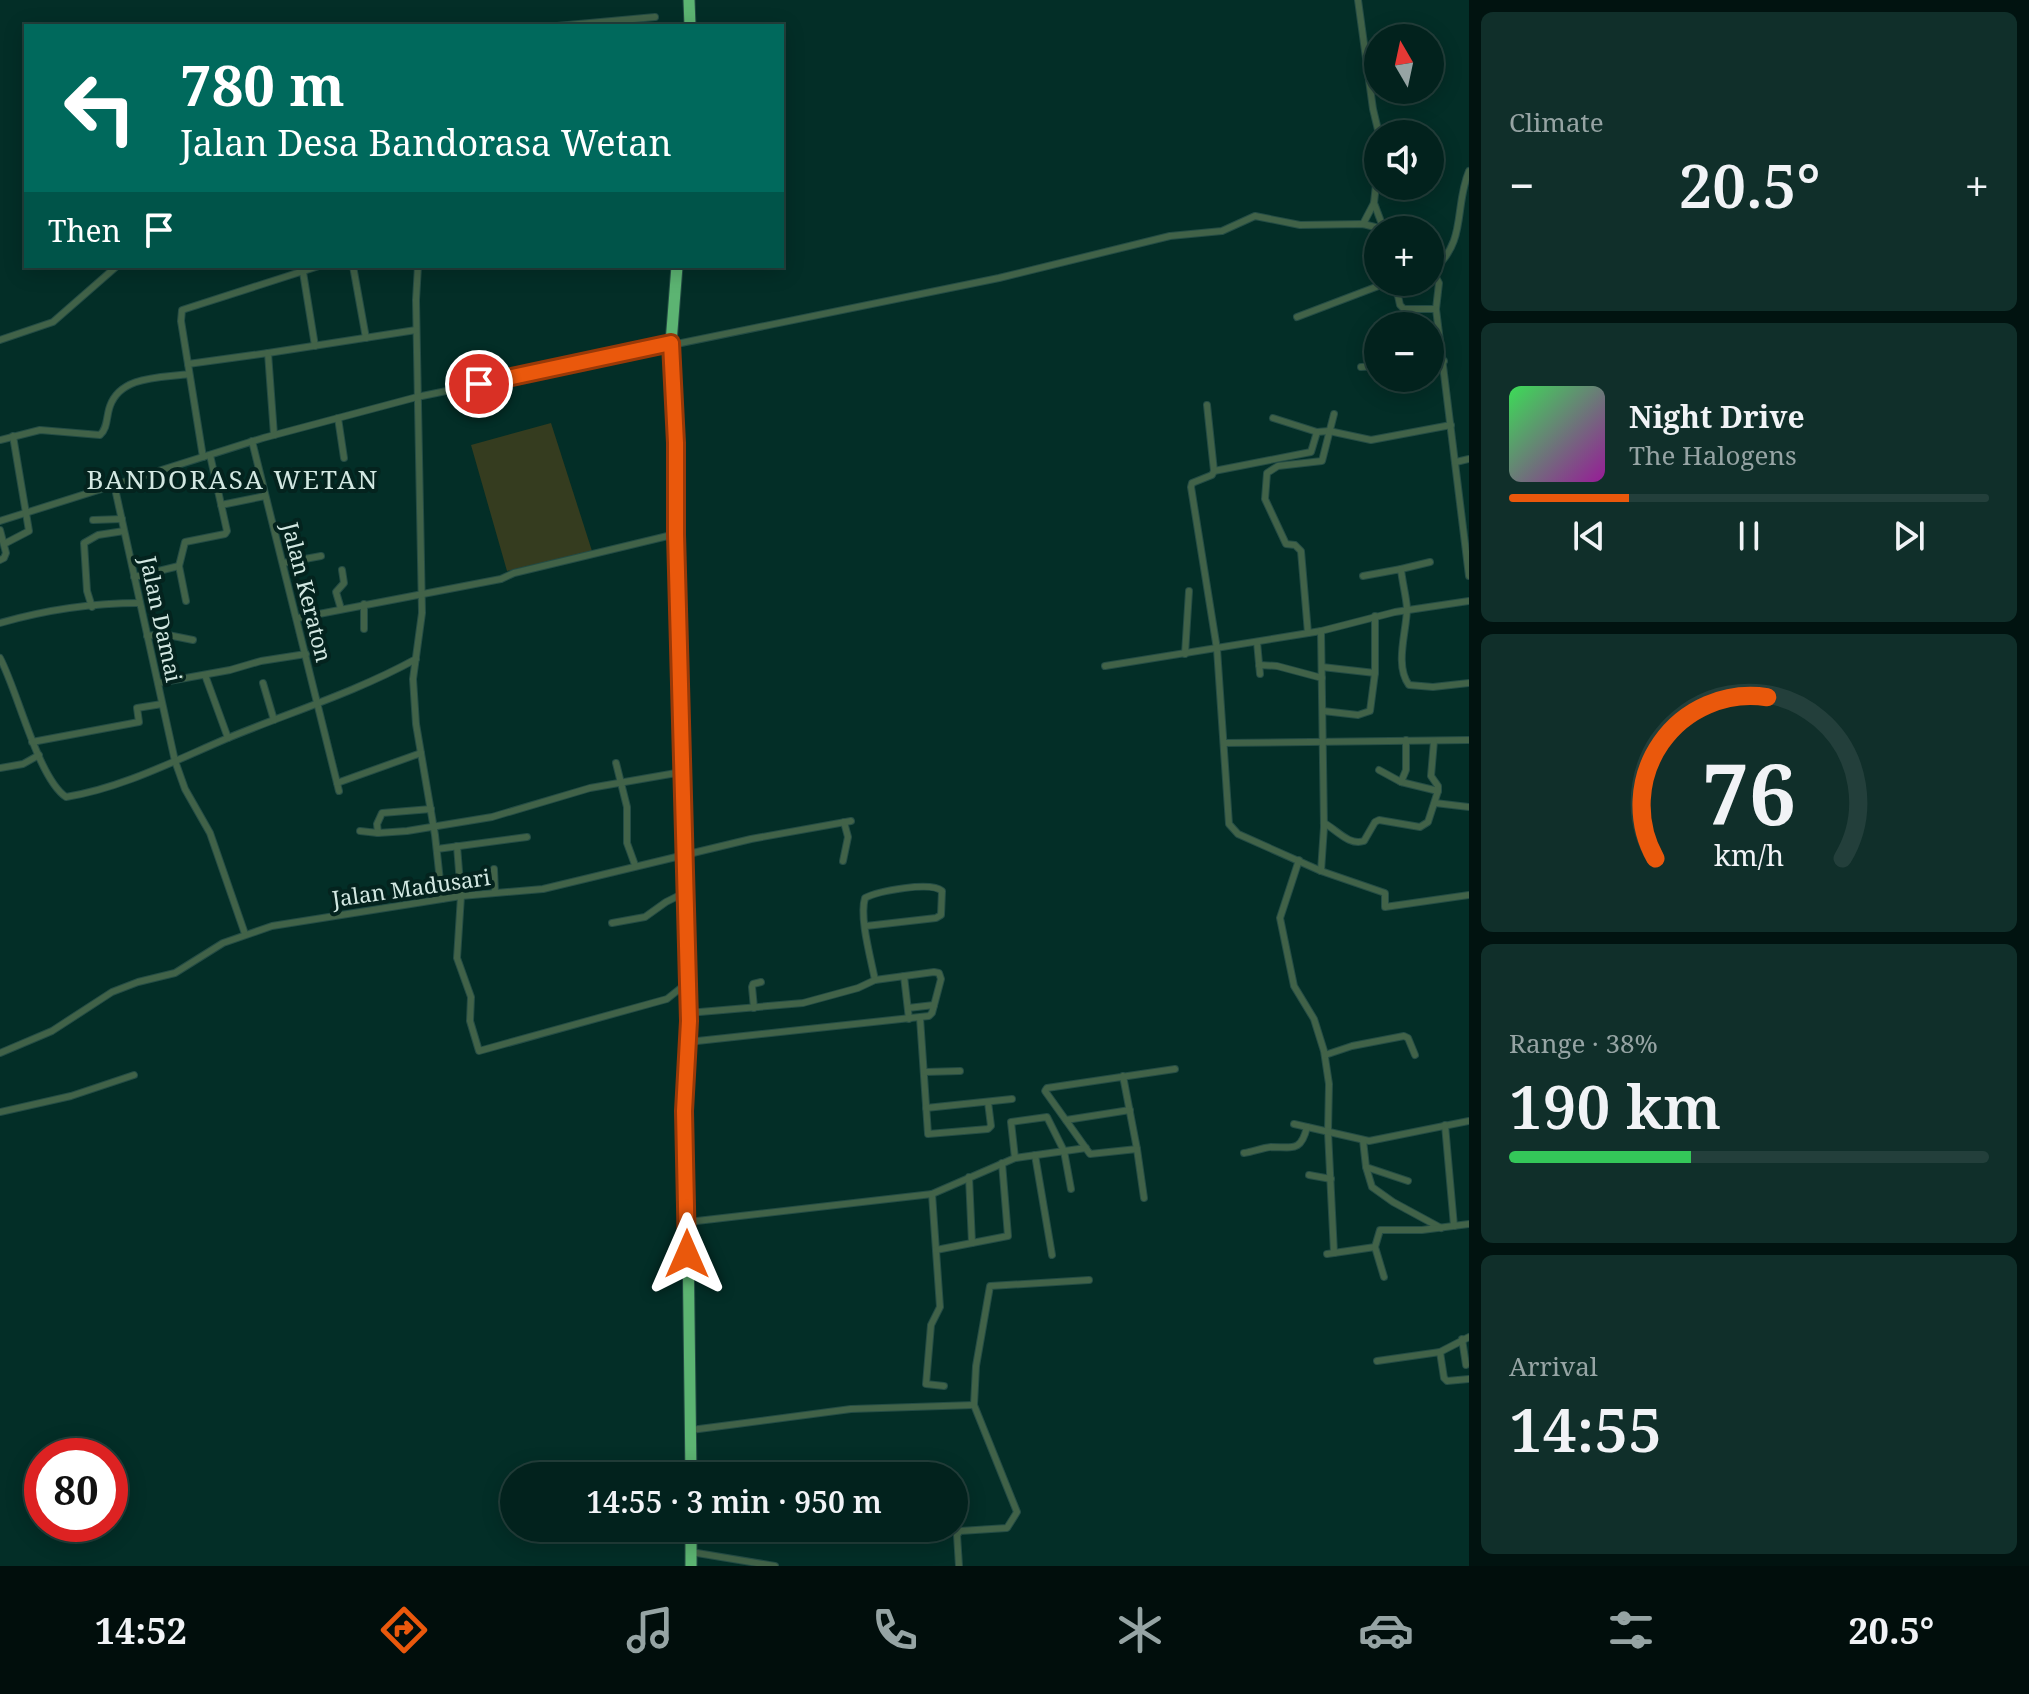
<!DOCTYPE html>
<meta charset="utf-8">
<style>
body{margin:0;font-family:"Noto Serif",serif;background:#102f2a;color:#f1f3f6;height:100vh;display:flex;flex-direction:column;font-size:30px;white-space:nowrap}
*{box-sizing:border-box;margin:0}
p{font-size:26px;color:#96a4a4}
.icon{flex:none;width:44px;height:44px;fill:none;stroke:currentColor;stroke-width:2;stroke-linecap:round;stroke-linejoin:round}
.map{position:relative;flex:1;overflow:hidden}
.panel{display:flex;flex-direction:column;gap:12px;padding:12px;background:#011310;width:560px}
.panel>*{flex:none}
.hud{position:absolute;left:24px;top:24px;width:760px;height:244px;border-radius:0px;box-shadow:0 4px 20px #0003,0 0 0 2px #233f3b;background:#00695c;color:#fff;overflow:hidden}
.needle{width:52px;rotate:351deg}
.tools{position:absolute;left:1364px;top:24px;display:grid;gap:16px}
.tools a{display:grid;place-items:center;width:80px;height:80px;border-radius:50%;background:#02221d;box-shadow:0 4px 20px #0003,0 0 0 2px #233f3b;font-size:40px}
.speed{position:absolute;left:24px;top:1438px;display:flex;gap:16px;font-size:40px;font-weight:700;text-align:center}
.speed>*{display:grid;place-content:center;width:104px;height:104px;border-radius:50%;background:#02221d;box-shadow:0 4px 20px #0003,0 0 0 2px #233f3b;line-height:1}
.speed .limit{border:12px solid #d22;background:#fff;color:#111}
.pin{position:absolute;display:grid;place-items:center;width:68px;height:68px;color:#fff;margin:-34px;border:4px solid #fff;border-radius:50%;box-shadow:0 2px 8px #0007}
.me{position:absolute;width:88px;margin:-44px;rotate:0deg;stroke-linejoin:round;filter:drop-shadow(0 0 6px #0008)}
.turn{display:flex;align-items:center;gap:28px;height:168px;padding:0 24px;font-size:36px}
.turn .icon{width:104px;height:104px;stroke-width:2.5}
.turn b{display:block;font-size:56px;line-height:68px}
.then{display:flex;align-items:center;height:76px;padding:0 24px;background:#0003;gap:16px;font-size:30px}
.big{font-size:60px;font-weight:600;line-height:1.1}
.panel .card{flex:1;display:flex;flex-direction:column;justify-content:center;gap:12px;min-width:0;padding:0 28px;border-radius:12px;background:#102f2a}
.panel .dial{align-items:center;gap:0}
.dial svg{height:208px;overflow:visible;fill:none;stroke:#233f3b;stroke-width:7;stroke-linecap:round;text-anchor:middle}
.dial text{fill:#f1f3f6;stroke:none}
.song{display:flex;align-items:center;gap:24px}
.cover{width:96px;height:96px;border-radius:12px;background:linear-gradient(135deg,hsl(130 70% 55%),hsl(300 70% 35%))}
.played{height:8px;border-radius:4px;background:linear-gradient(90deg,#ea580c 25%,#233f3b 25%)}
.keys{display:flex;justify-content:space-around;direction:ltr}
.heat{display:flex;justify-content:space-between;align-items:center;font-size:44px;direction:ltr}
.charge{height:12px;border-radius:6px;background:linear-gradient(90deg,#34c759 38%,#233f3b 0)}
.trip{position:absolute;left:500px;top:1462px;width:468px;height:80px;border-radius:40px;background:#02221d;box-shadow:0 4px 20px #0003,0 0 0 2px #233f3b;font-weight:600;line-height:80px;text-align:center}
.menu{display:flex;height:128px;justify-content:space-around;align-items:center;background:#010e0c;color:#96a4a4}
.menu .icon{width:56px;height:56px}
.menu .current{color:#ea580c}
.menu b{font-size:36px;color:#f1f3f6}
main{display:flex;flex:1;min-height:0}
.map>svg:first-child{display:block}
.pitch{fill:#353c1f}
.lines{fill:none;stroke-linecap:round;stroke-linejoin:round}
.street-casing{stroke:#244c45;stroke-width:8}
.highway-casing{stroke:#244c45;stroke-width:13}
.street{stroke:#416248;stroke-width:6}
.highway{stroke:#5cb472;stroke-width:11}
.route-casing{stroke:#983908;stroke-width:20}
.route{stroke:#ea580c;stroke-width:14}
.labels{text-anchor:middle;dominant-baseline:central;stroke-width:8;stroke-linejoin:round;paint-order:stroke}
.street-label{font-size:22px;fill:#d3e8e2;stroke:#04231e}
.quarter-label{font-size:26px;letter-spacing:2px;fill:#d3e8e2;stroke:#04231e}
</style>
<main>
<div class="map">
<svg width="1469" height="1566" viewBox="0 0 1469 1566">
<rect width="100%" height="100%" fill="#032e27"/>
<path class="pitch" d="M 551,423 L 592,551 L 507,571 L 471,445 Z"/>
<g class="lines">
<g class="street-casing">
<g id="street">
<path d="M 1358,0 L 1373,109 L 1379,134"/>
<path d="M 557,26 L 655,17"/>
<path d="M 1374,203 L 1383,227"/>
<path d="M 1363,224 L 1374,203 L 1378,166"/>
<path d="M 302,266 L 315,346"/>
<path d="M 353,266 L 366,338"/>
<path d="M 418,266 L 416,300 L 422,613 L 413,679 L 416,724 L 435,835 L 442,899"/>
<path d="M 1430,266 L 1439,283 L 1436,309 L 1469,576"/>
<path d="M 1434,269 C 1467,241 1454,207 1469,171"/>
<path d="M 1395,282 L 1400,305 L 1404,309 L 1436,309"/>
<path d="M 1297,317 L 1389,282"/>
<path d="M 0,340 L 53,322 L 117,266"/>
<path d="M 1430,363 L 1444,361"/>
<path d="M 188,364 L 181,321 L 182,310 L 319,266"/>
<path d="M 1361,367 L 1378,366"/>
<path d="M 1207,405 L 1214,471 L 1212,475 L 1192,483 L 1191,487 L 1217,649 L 1229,824 L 1238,834 L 1321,871 L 1385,893 L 1385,907 L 1469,895"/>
<path d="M 338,418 L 344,458"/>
<path d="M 1273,418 L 1317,432 L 1329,431 L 1371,440 L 1451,425"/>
<path d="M 274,435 L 268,353 L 416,330"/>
<path d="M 0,440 L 40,430 L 100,435 C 108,428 106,417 110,406 C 121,375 162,378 189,374"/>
<path d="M 252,441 L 339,791"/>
<path d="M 203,457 L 188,364 L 268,353"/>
<path d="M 1456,462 L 1469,459"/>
<path d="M 1214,471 L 1311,452 L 1317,432"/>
<path d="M 114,484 L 175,761 L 185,789 L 210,833 L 245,934"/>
<path d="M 221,505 L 265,496"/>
<path d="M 93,520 L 122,519"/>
<path d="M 0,521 L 263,438 L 417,397 L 999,278 L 1170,236 L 1222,231 L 1255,216 L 1300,225 L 1363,224 L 1387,230"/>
<path d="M 0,530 L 6,553 L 4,558 L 0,560"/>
<path d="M 4,544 L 29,531 L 13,436"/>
<path d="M 283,563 L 321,556"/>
<path d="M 1401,569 L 1430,562"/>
<path d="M 1363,576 L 1401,569 C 1402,581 1406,595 1407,608 C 1407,630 1394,665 1409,685 L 1433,687 L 1469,683"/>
<path d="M 134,577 L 179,566"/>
<path d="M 186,601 L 179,566 L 185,542 L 225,534 L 227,531 L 210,455"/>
<path d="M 364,604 L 364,629"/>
<path d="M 92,607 L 87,591 L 84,543 L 98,535 L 124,531"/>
<path d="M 341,609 L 336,592 L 344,583 L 342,570"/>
<path d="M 298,618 L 501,579 L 514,573 L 676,534"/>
<path d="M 0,623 C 45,610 93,603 140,603"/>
<path d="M 1308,633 L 1301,551 L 1295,545 L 1286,544 L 1265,499 L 1267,473 L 1278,466 L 1322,461 L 1334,414"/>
<path d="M 147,636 L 163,634 L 193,640"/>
<path d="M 1257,642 L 1260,674"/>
<path d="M 1185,654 L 1189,591"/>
<path d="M 0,658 C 18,692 38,778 66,797 C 122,788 176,760 228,738 C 291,712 356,692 416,659"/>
<path d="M 1259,665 L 1277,666 L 1322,678"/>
<path d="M 1105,666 L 1321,631 L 1395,612 L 1469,601"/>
<path d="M 1322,667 L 1375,673"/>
<path d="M 205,675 L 228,738"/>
<path d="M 158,683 L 230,670 L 261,661 L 306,654"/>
<path d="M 263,683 L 274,720"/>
<path d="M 1323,711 L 1358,715 L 1370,711 L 1375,673 L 1375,616"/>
<path d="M 32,742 L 139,722 L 137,708 L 162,704"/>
<path d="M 1224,743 L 1469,740"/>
<path d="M 616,763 L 627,807 L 627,843 L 635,865"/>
<path d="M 0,768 L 23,764 L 39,755"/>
<path d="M 1379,770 L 1401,782 L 1438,791"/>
<path d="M 1401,782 L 1406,770 L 1406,740"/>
<path d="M 337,783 L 421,753"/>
<path d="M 1435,803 L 1469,807"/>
<path d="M 431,809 L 382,813 L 377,824 L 378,833 L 407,831 L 492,817 L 590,788 L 682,772"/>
<path d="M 1324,823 C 1337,830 1349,846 1364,841 L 1375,822 L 1379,820 L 1420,827 L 1428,822 L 1438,791 L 1438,786 L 1431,776 L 1434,741"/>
<path d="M 360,831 L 378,833"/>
<path d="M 457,846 L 461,896 L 457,958 L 471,997 L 470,1021 L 479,1051 L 667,999 L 687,983"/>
<path d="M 437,849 L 527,837"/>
<path d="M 1299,860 L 1280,918 L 1294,986 L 1314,1019 L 1324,1051 L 1329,1084 L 1328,1132 L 1334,1253"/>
<path d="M 843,861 L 848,837 L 844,822"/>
<path d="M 494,869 L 495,892"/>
<path d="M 1321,871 L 1324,827 L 1321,631"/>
<path d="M 612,923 L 645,917 L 666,902 L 686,892"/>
<path d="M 866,926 L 936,918 L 941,915 L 942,891 C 931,881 878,891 865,898 C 859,917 871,959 875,980"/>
<path d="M 904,976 L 909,1019"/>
<path d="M 754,1008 L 752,987 L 753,984 L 761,982"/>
<path d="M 908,1008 L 934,1005"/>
<path d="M 920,1018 L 928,1134 L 988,1129 L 991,1126 L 988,1102"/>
<path d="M 688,1042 L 929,1016 L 932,1013 L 941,979 L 939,973 L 934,972 L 875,980 L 858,988 L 803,1003 L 688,1013"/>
<path d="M 0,1053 L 52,1031 L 112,992 L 138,982 L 175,973 L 223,943 L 272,926 L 461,896 L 543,889 L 751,839 L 851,821"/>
<path d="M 1325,1055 L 1352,1046 L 1404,1036 L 1408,1038 L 1415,1055"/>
<path d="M 925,1072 L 960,1071"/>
<path d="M 1123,1076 L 1137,1149 L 1090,1154 L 1045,1091 L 1047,1088 L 1175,1069"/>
<path d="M 926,1108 L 1012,1099"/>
<path d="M 0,1112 L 71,1096 L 134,1075"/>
<path d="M 1066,1120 L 1130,1110"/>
<path d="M 1294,1124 L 1369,1141 L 1469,1121"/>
<path d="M 1445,1125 L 1454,1226"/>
<path d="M 1363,1140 L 1366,1167 L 1408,1181"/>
<path d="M 1137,1149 L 1144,1198"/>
<path d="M 1244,1153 C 1253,1152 1261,1148 1271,1147 C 1293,1147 1301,1152 1307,1127"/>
<path d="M 1035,1155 L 1052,1255"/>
<path d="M 1015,1158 L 1011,1122 L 1047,1117 L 1064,1151 L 1071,1189"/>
<path d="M 1366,1167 L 1372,1187 L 1393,1202 L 1441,1228"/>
<path d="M 1309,1175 L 1331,1179"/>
<path d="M 969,1177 L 972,1243"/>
<path d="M 932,1194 L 940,1307 L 931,1325 L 926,1384 L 944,1386"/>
<path d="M 688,1222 L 932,1194 L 1015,1158 L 1086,1148"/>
<path d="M 936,1250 L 1008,1236 L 1002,1163"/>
<path d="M 1327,1254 L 1375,1247"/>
<path d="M 1384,1277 L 1375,1247 L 1380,1230 L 1422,1230 L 1469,1224"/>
<path d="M 1462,1339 L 1466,1365"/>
<path d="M 1440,1352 L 1444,1378 L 1447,1381 L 1469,1379"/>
<path d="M 1377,1361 L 1440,1352 L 1469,1337"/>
<path d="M 691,1430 L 851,1409 L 974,1405"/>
<path d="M 691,1552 L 775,1566"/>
<path d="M 959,1566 L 957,1535 L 960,1531 L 1007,1528 L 1017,1512 L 974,1405 L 976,1366 L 990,1286 L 1089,1280"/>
</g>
</g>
<g class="highway-casing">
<g id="highway">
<path d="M 689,0 L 690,26"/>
<path d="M 677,266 L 671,343 L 676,443 L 676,534 L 689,1021 L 684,1111 L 687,1160 L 691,1476"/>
<path d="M 691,1528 L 691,1566"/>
</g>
</g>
<use href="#street" class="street"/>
<use href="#highway" class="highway"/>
</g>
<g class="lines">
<g class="route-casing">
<path id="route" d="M 479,384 L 671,343 L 676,443 L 676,534 L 689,1021 L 684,1111 L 687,1254"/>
</g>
<use href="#route" class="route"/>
</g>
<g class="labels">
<g class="street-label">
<text transform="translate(308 592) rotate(76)">Jalan Keraton</text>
<text transform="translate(162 619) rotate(78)">Jalan Damai</text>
<text transform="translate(411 887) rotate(-8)">Jalan Madusari</text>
</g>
<g class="quarter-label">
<text x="233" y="479">BANDORASA WETAN</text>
</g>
</g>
</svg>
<div class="tools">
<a><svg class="needle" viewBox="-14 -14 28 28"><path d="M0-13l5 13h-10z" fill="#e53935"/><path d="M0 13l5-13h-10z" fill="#96a4a4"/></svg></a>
<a><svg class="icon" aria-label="sound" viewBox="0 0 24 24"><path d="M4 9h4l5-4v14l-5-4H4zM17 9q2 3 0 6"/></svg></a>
<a>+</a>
<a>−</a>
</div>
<div class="speed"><div class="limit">80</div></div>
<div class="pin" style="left:479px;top:384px;background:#d93025"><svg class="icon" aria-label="arrive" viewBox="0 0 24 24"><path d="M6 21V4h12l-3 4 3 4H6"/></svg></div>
<svg class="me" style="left:687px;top:1254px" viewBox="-20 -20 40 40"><path d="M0-17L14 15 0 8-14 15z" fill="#ea580c" stroke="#fff" stroke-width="4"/></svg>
<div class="trip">14:55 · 3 min · 950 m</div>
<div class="hud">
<div class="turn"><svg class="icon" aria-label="left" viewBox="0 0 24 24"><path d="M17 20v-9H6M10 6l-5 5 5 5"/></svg><div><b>780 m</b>Jalan Desa Bandorasa Wetan</div></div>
<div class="then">Then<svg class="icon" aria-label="arrive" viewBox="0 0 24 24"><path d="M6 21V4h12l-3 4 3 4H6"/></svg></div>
</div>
</div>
<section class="panel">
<div class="card"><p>Climate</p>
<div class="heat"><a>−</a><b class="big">20.5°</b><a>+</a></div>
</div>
<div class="card">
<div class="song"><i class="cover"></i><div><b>Night Drive</b><p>The Halogens</p></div></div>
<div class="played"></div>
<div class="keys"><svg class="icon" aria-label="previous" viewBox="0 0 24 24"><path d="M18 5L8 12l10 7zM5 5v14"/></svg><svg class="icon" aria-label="pause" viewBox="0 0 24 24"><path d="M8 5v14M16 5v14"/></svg><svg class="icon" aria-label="next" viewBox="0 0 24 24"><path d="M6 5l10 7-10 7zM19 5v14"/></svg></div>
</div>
<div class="card dial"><svg viewBox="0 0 100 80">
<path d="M14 69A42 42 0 1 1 86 69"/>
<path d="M14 69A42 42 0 0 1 57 7" stroke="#ea580c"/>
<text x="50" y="56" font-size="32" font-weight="700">76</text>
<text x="50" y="72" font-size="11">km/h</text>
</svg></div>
<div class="card"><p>Range · 38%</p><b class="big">190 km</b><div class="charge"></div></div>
<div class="card"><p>Arrival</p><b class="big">14:55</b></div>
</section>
</main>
<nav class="menu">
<b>14:52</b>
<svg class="icon current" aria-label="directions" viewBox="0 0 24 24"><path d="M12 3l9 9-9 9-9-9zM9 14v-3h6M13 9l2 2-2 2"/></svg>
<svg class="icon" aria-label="music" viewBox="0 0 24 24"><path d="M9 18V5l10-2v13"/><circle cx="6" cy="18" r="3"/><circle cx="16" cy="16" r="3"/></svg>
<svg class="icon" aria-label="phone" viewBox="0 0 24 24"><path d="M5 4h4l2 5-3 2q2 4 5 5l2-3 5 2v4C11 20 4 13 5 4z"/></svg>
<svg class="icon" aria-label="climate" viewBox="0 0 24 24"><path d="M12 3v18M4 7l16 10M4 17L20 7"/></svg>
<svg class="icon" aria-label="car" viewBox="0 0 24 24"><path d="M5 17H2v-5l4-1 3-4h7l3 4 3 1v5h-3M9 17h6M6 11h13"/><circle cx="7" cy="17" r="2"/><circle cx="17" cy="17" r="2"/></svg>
<svg class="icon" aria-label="filters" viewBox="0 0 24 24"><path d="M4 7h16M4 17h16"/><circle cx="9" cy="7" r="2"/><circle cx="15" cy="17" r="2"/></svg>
<b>20.5°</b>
</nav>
